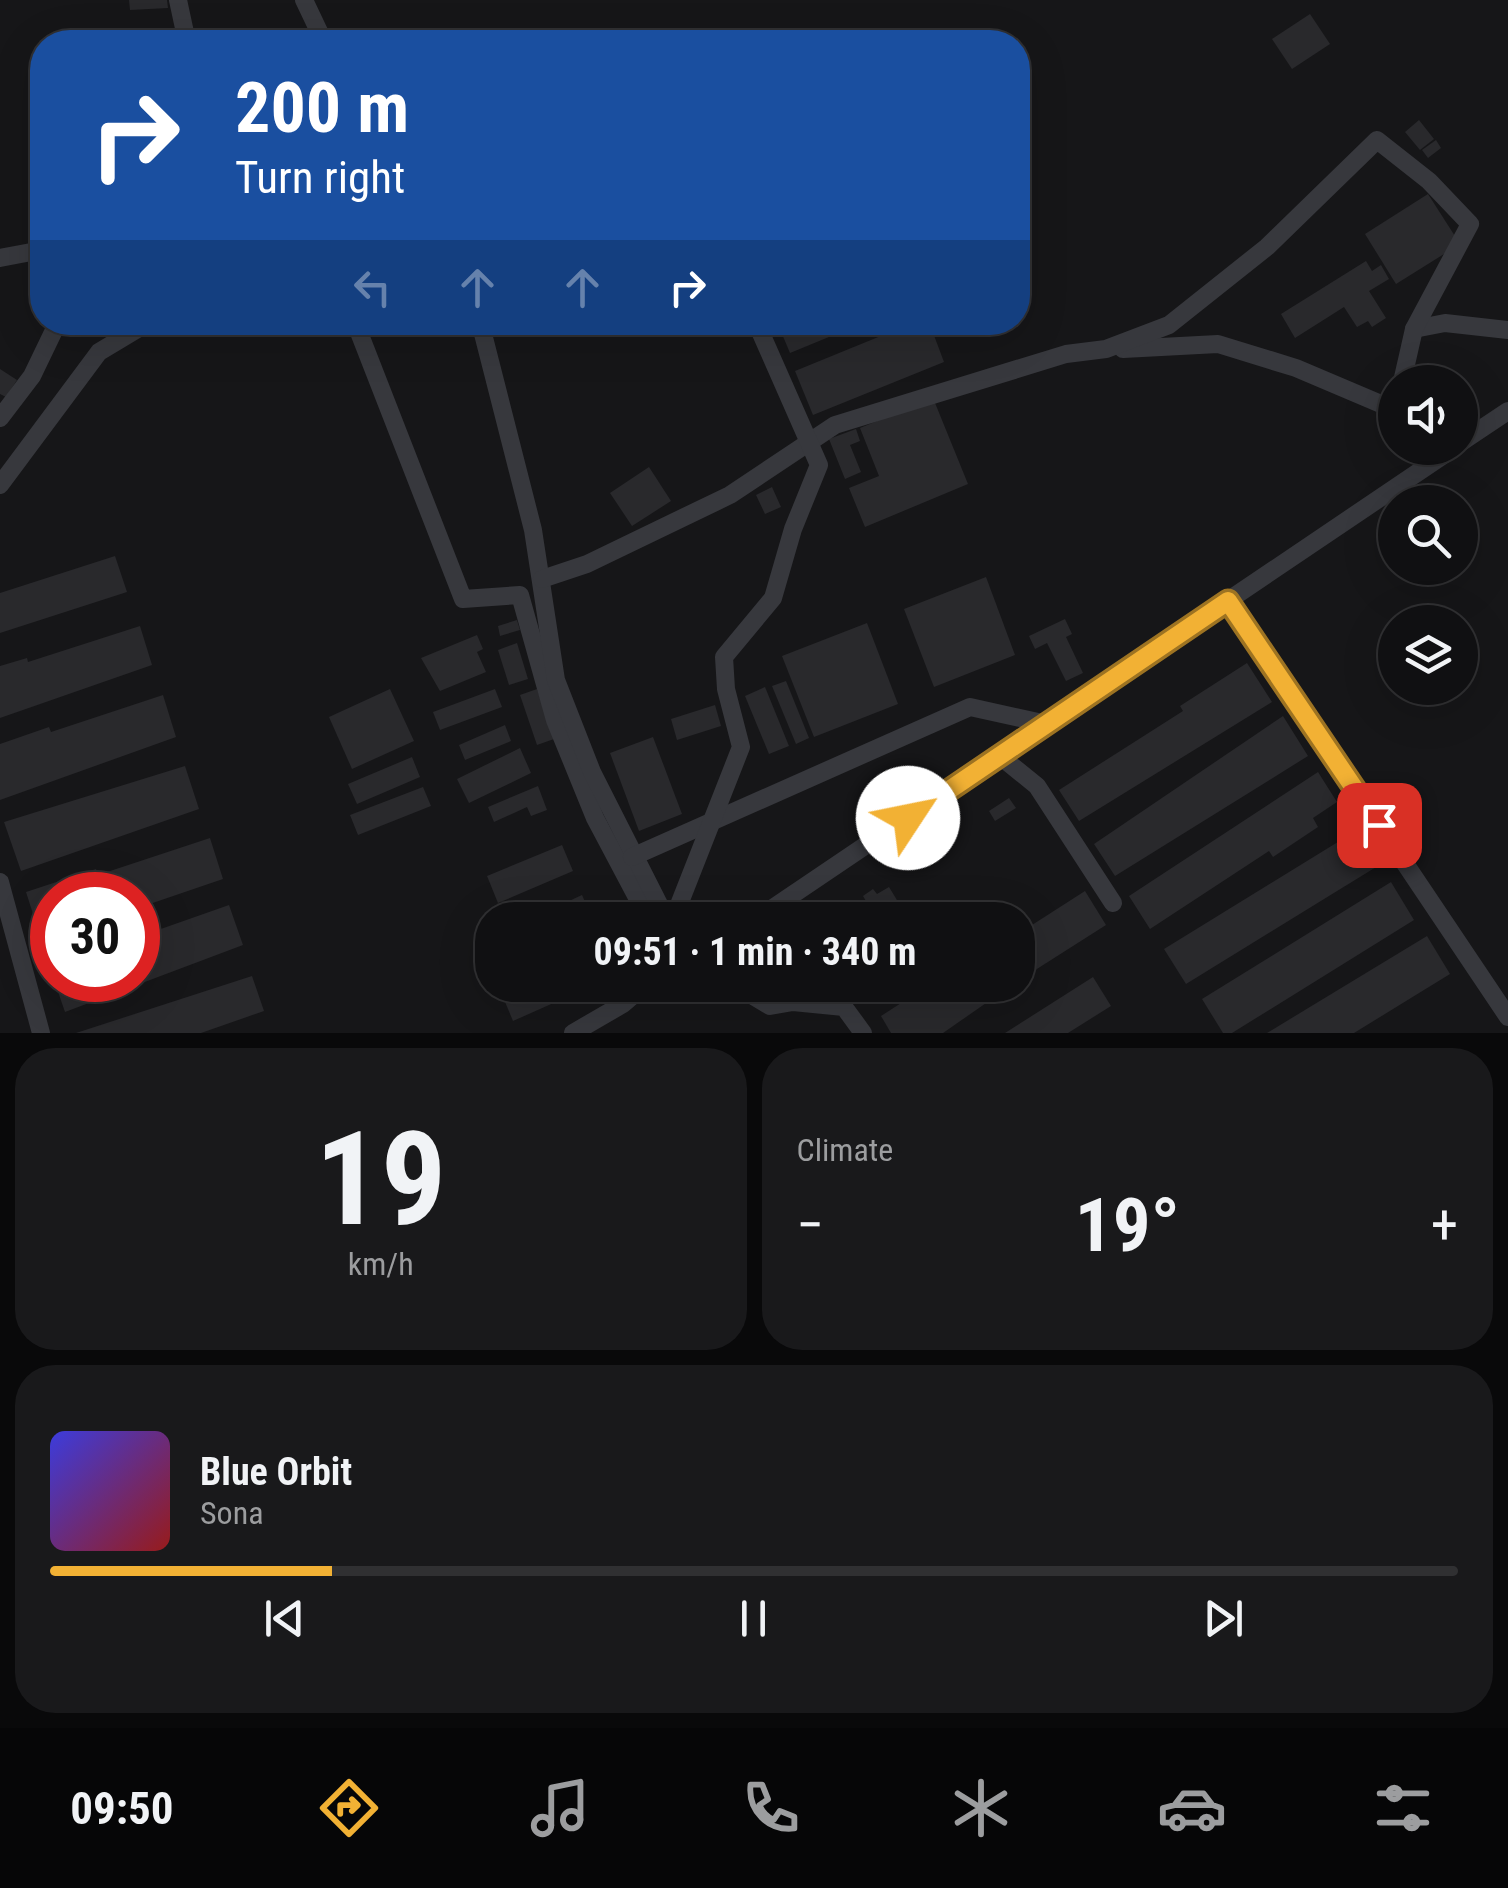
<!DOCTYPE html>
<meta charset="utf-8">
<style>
body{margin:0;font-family:"Roboto Condensed",sans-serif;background:#19191b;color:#f1f3f6;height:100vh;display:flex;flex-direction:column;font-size:38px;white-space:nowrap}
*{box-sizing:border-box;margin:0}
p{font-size:32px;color:#9c9d9f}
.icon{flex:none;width:55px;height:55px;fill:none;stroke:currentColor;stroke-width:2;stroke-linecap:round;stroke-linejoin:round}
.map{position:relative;height:1033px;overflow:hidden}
.details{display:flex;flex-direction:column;gap:15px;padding:15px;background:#09090a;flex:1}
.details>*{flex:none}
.hud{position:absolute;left:30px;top:30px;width:1000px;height:305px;border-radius:40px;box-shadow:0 10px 40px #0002,0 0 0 2px #303032;background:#1a4fa0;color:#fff;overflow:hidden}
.controls{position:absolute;left:1378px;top:365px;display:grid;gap:20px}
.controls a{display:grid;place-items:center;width:100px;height:100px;border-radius:50%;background:#101012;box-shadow:0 10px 40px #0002,0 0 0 2px #303032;font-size:50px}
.speed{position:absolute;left:30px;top:872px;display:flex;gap:20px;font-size:50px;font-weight:700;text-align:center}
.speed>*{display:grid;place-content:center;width:130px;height:130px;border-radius:50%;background:#101012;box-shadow:0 10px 40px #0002,0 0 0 2px #303032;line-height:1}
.speed .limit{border:15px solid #d22;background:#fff;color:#111}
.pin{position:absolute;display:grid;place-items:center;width:85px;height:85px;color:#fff;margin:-42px;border-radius:20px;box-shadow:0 5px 15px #0006}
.me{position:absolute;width:110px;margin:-55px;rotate:56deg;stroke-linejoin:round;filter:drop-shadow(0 0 8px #0008)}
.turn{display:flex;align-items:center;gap:35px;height:210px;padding:0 40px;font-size:45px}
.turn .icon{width:130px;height:130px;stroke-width:2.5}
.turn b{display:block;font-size:70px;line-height:85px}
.lanes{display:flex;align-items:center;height:95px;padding:0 40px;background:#0003;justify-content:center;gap:50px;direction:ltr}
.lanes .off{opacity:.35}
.big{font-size:75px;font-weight:700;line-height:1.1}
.details .widget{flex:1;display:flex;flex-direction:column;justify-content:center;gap:15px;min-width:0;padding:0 35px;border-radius:40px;background:#19191b}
.details .dial{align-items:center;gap:0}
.dial b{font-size:130px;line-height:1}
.song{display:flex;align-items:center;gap:30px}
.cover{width:120px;height:120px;border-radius:15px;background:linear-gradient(135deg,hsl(240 70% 55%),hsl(0 70% 35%))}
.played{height:10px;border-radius:5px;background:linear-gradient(90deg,#f2b134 20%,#303032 20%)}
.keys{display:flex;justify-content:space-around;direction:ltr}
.heat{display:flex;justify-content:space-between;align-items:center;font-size:55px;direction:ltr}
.details .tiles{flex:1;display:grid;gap:15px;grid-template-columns:1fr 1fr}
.widget:last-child{grid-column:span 2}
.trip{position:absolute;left:475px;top:902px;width:560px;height:100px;border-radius:40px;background:#101012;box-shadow:0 10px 40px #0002,0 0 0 2px #303032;font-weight:700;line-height:100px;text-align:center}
.tabs{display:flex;height:160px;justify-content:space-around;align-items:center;background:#060607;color:#9c9d9f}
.tabs .icon{width:70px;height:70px}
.tabs .current{color:#f2b134}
.tabs b{font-size:45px;color:#f1f3f6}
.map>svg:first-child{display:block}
.building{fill:#29292c}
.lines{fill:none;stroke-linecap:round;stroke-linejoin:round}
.minor{stroke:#37383d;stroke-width:18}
.route-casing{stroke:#9d7322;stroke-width:25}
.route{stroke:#f2b134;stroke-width:18}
</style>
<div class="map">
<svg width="1508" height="1033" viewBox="0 0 1508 1033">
<rect width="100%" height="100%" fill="#161618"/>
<g class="building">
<path d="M 129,0 L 167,0 L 168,8 L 130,10 Z"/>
<path d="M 1310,14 L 1330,44 L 1292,69 L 1272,39 Z"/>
<path d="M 885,30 L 890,42 L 857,42 Z"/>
<path d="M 1419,120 L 1434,139 L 1420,150 L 1405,132 Z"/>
<path d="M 1436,140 L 1441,148 L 1428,158 L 1422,150 Z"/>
<path d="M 1428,194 L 1460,244 L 1396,284 L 1365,234 Z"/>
<path d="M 1366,261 L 1372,271 L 1381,265 L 1389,279 L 1369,291 L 1386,318 L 1372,327 L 1368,321 L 1357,327 L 1344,307 L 1295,338 L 1281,314 Z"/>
<path d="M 777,322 L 863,322 L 863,323 L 790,353 Z"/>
<path d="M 915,322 L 929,322 L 944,362 L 813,415 L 795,371 Z"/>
<path d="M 0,369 L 17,380 L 6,397 L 0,394 Z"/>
<path d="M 933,398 L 968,484 L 865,527 L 849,488 L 879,476 L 860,428 Z"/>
<path d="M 856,429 L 860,441 L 850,445 L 861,472 L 845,479 L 829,439 Z"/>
<path d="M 649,467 L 671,501 L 632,526 L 610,493 Z"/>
<path d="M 772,487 L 781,507 L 765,514 L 756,495 Z"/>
<path d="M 115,556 L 127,592 L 0,633 L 0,593 Z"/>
<path d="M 986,577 L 1015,655 L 934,687 L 904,609 Z"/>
<path d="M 1065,619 L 1072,634 L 1066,637 L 1083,673 L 1066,681 L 1047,643 L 1035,649 L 1029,636 Z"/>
<path d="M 517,620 L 520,630 L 500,636 L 498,626 Z"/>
<path d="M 867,623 L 898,704 L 814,737 L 782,656 Z"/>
<path d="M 140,626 L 152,665 L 0,718 L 0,666 L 27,658 L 28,662 Z"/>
<path d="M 477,635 L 483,649 L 477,652 L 486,672 L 440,691 L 421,658 Z"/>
<path d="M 517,643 L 528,679 L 509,685 L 498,650 Z"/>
<path d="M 1247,663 L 1272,702 L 1079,821 L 1059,790 L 1183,711 L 1180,706 Z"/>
<path d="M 786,681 L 809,738 L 796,744 L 772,686 Z"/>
<path d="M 765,687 L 789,746 L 769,754 L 745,696 Z"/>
<path d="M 390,689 L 414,741 L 352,769 L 329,717 Z"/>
<path d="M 495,689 L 502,707 L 440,730 L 433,712 Z"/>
<path d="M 537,689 L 554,739 L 537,745 L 520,695 Z"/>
<path d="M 163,695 L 176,737 L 0,800 L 0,744 L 49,727 L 51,732 Z"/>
<path d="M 715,705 L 721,726 L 677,740 L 671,719 Z"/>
<path d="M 1283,716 L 1308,756 L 1115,876 L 1094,844 Z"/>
<path d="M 505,725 L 511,741 L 465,760 L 459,745 Z"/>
<path d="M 653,737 L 682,814 L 639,831 L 610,753 Z"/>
<path d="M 520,748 L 531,773 L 469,803 L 457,779 Z"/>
<path d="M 412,757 L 420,777 L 357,804 L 348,784 Z"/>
<path d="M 185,766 L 199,809 L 21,871 L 4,822 Z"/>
<path d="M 1318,772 L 1337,802 L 1313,818 L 1318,827 L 1273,857 L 1269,851 L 1150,929 L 1129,896 Z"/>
<path d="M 538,786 L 547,810 L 531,816 L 527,807 L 494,822 L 488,807 Z"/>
<path d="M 423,787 L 431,806 L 358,835 L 350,815 Z"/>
<path d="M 1009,798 L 1016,808 L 995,821 L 989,811 Z"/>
<path d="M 1359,829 L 1381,864 L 1186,984 L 1164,949 Z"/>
<path d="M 210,838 L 223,879 L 138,908 L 138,895 L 52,895 L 52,939 L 42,942 L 26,892 L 96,869 L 98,875 Z"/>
<path d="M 562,845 L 573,871 L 498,903 L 487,876 Z"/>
<path d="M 1391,882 L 1414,920 L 1232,1033 L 1223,1033 L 1202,999 Z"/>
<path d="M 889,887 L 903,910 L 888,920 L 836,920 L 866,901 L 863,896 L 873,889 L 877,894 Z"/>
<path d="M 1085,891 L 1106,925 L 1018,981 L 1018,934 Z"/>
<path d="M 582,895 L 593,920 L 528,920 Z"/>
<path d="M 229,905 L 243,945 L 65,1012 L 54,980 L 138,980 L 138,937 Z"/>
<path d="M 1427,936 L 1450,974 L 1354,1033 L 1267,1033 Z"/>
<path d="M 252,976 L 264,1011 L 201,1033 L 76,1033 Z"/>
<path d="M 1093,977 L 1111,1006 L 1068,1033 L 1005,1033 Z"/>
<path d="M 510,985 L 594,985 L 513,1021 L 500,990 Z"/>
<path d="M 754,985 L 785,985 L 762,999 Z"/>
<path d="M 929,985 L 1012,985 L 943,1033 L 891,1033 L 881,1016 Z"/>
</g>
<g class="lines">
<g class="minor">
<path d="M 178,0 L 187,42"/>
<path d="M 304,0 L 324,42"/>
<path d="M 0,258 L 42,250"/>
<path d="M 355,322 L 463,599 L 520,595 L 555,720 L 595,818 L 649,920"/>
<path d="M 480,322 L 533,530 L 556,680 L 592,772 L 667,920"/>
<path d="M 1414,329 L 1445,323 L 1508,330"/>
<path d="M 1123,349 L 1218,344 L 1296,368 L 1395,410"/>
<path d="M 0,418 L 32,376 L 58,322"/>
<path d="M 1460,443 L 1508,411"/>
<path d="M 1416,448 L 1426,466"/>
<path d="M 0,485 L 99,352 L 149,322"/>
<path d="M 542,579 L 587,564 L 730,495 L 835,425 L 1066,354 L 1106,349 L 1169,325 L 1267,247 L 1377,140 L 1429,181 L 1470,224 L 1414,329 L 1402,382"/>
<path d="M 1229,601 L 1508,1017"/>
<path d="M 1000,756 L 1037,786 L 1113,903"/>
<path d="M 632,857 L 970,707 L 1047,724"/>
<path d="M 0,882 L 41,1033"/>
<path d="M 673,920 L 741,747 L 726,689 L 724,657 L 773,598 L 793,529 L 819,465 L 756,322"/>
<path d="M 755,920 L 1454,448"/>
<path d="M 735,985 L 770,1006 L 793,1002 L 844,1007 L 863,1033"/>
<path d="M 573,1033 L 623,1004 L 645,985"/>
</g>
</g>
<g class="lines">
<g class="route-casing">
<path id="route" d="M 908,818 L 1228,601 L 1379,825"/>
</g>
<use href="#route" class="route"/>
</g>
</svg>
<div class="controls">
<a><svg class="icon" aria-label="sound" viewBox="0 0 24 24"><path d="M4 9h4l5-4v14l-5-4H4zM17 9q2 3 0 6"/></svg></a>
<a><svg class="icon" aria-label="search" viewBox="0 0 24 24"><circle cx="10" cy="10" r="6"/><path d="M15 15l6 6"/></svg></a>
<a><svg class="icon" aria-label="layers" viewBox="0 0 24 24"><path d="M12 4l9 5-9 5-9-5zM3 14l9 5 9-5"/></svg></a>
</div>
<div class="speed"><div class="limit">30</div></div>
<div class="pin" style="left:1379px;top:825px;background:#d93025"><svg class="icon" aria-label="arrive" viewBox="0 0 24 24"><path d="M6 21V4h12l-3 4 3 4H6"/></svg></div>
<svg class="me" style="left:908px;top:818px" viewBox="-20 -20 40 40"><circle r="19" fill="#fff"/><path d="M0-13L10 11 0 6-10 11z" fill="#f2b134"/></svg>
<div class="trip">09:51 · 1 min · 340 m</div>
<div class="hud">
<div class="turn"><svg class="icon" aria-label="right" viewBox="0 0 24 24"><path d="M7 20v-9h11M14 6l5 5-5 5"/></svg><div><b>200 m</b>Turn right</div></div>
<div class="lanes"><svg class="icon off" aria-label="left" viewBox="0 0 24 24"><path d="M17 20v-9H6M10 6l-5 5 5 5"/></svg><svg class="icon off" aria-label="ahead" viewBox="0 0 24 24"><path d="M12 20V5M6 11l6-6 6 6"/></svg><svg class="icon off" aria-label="ahead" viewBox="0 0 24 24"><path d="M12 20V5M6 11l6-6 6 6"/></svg><svg class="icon" aria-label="right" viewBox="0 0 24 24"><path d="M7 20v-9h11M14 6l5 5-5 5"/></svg></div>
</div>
</div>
<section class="details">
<div class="tiles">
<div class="widget dial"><b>19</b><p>km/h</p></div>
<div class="widget"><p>Climate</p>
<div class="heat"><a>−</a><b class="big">19°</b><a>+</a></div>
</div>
<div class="widget">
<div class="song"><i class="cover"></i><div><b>Blue Orbit</b><p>Sona</p></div></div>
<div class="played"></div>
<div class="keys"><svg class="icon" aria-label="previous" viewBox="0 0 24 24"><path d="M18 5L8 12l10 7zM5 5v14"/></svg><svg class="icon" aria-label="pause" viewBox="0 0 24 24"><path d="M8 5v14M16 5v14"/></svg><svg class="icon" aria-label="next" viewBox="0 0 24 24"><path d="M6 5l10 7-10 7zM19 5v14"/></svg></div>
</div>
</div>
</section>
<nav class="tabs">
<b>09:50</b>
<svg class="icon current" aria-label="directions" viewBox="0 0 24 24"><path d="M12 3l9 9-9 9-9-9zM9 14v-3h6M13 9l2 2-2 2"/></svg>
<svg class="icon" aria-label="music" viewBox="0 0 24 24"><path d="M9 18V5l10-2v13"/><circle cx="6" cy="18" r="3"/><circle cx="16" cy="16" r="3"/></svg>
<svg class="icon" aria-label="phone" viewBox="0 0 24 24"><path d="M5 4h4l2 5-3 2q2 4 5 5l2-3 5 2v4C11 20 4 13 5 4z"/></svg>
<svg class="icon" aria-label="climate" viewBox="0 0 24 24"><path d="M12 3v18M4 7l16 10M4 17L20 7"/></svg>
<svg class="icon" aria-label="car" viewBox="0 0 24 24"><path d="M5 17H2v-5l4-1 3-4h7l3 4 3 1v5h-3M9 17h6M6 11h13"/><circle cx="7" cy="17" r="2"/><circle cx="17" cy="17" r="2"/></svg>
<svg class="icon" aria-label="filters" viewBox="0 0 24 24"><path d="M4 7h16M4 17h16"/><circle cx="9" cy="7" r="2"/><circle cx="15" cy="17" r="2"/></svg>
</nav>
